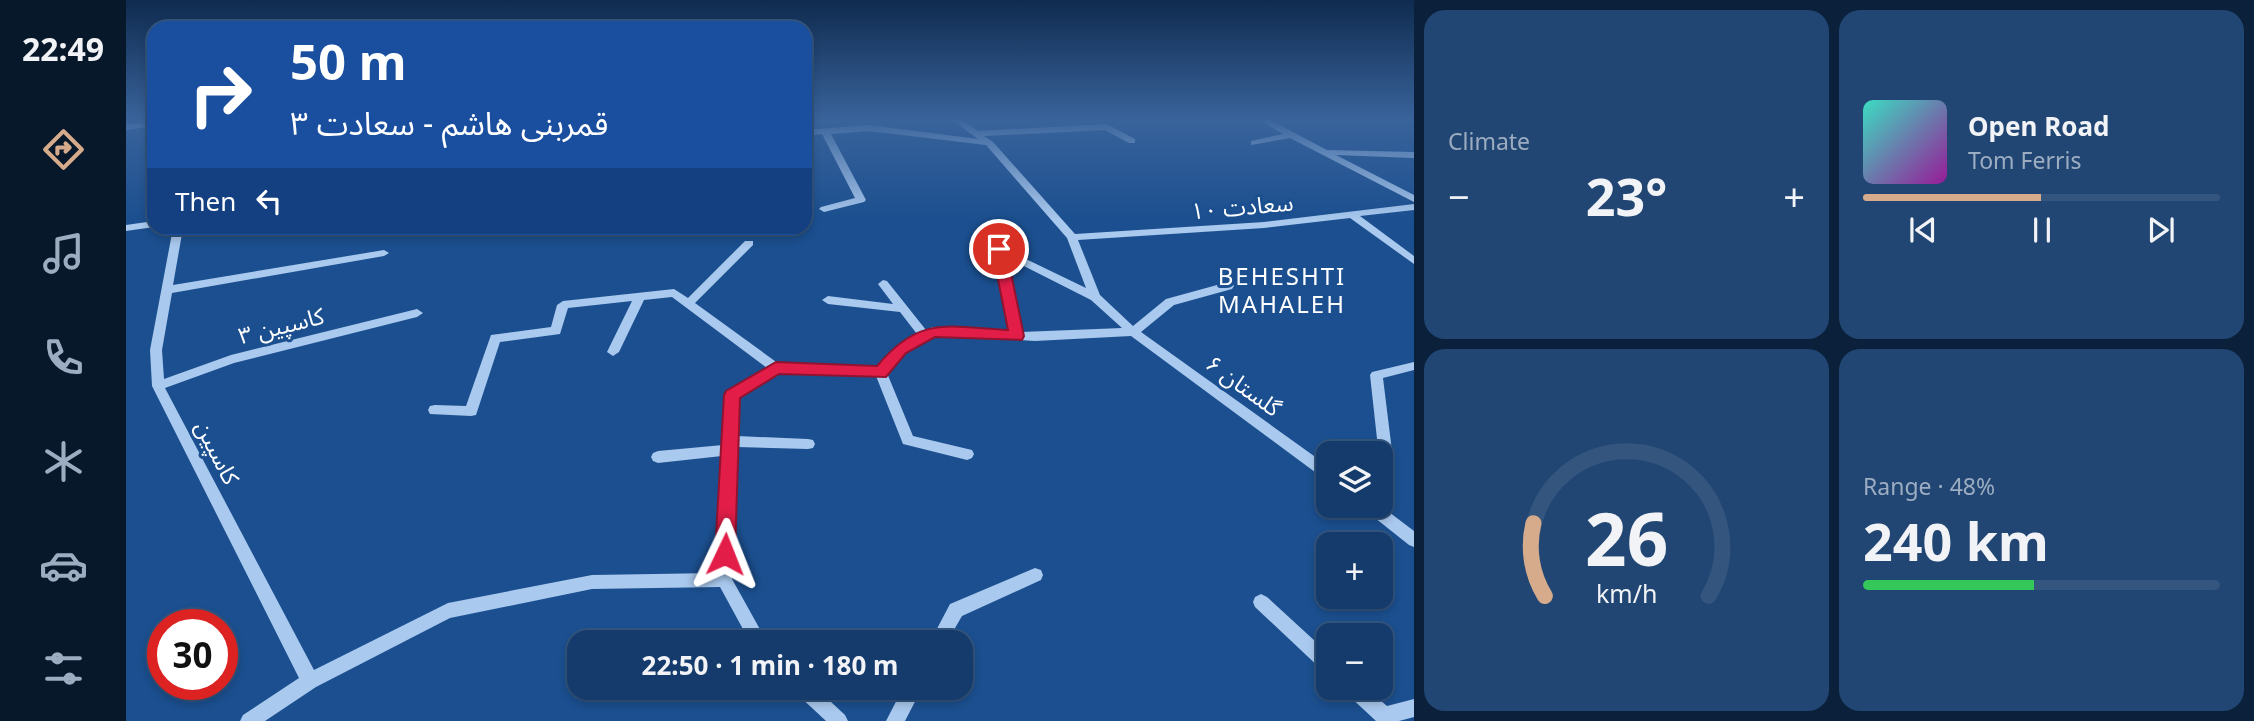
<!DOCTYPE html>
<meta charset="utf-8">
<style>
body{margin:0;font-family:"Noto Sans","Noto Sans Arabic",sans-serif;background:#214673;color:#f1f3f6;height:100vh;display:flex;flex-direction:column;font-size:26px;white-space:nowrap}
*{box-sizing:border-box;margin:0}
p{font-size:23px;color:#9dadc1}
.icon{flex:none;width:38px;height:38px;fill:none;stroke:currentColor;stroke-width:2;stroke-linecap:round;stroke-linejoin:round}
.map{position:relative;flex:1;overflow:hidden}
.panel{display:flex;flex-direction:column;gap:10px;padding:10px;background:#0b203b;width:840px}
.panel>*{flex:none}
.banner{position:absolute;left:21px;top:21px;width:665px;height:214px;border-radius:21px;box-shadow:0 4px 10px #0003,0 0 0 2px #33557e;background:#1a4fa0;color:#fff;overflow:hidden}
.controls{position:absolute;left:1190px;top:441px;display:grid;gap:14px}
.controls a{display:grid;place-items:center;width:77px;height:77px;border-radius:14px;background:#143b6b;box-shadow:0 4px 10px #0003,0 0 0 2px #33557e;font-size:35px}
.speed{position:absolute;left:21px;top:609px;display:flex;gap:14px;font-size:35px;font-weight:700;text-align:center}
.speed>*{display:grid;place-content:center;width:91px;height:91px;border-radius:50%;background:#143b6b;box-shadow:0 4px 10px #0003,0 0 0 2px #33557e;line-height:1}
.speed .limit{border:10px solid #d22;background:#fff;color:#111}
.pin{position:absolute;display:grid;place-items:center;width:60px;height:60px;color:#fff;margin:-30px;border:4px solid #fff;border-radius:50%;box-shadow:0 2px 7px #0007}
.me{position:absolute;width:77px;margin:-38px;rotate:2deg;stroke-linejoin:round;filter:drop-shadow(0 0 5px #0008)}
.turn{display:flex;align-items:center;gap:24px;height:147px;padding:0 28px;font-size:32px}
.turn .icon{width:91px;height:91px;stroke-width:2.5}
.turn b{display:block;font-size:49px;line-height:60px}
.then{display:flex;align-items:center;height:66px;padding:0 28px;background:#0003;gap:14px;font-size:26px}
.big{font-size:52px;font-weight:700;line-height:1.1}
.panel .card{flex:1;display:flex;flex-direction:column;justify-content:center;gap:10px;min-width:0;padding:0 24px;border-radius:21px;background:#214673}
.panel .dial{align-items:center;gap:0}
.dial svg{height:182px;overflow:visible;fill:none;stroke:#33557e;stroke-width:7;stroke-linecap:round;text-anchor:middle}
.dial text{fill:#f1f3f6;stroke:none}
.song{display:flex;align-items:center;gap:21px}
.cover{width:84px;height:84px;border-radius:10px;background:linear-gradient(135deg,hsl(170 70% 55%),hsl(300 70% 35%))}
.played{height:7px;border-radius:4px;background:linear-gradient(90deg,#d6ab8b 50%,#33557e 50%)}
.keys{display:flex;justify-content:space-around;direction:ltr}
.heat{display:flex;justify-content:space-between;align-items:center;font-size:38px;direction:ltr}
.charge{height:10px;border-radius:5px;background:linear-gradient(90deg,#34c759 48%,#33557e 0)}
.panel .tiles{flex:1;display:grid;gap:10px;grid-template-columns:repeat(2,1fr)}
.trip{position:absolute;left:441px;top:630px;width:406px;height:70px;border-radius:21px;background:#143b6b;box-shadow:0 4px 10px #0003,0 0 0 2px #33557e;font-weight:700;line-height:70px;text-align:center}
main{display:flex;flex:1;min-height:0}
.menu{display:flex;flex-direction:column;width:126px;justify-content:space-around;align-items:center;background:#08182b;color:#9dadc1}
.menu .icon{width:49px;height:49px}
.menu .active{color:#d6ab8b}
.menu b{font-size:32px;color:#f1f3f6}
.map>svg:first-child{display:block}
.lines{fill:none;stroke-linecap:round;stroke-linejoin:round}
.minor{fill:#a9c9ee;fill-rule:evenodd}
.route{fill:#e11d48;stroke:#92132f;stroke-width:2}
.labels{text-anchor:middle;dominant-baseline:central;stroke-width:6;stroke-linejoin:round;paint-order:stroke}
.street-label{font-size:23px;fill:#fff;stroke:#1b4f8f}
.neighbourhood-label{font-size:24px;letter-spacing:2px;fill:#fff;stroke:#1b4f8f}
</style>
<main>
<nav class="menu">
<b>22:49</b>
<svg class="icon active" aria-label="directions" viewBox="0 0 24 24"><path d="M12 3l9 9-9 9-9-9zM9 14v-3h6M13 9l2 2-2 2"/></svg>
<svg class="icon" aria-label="music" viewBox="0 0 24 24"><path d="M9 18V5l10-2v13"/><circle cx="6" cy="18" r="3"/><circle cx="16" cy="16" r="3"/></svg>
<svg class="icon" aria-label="phone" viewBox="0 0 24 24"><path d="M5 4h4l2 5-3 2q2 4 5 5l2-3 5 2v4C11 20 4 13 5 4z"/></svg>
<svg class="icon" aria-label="climate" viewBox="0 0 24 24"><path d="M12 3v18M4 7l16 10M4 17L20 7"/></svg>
<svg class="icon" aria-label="car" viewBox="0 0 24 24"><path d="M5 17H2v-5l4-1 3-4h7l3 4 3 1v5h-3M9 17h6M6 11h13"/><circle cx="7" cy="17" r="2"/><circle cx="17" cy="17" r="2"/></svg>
<svg class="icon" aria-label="filters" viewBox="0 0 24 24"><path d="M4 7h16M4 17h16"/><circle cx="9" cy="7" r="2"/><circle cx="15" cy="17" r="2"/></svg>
</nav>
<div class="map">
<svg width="1288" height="721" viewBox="0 0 1288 721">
<rect width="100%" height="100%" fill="#1b4f8f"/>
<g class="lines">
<g class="minor">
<path d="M 826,120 L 836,120 L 852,131 L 981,124 L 1009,139 L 1009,143 L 1003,143 L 979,130 L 858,136 L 867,142 L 949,234 L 1138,222 L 1288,204 L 1288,210 L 1234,216 L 1288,256 L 1288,264 L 1224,218 L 1138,228 L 952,240 L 974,295 L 1007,326 L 1040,299 L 1102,282 L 1106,283 L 1108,286 L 1106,289 L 1048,305 L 1015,332 L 1202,466 L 1202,480 L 1197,478 L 1005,336 L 909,341 L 809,335 L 778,352 L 761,373 L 787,436 L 846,450 L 848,454 L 846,458 L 841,460 L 777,444 L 750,376 L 652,373 L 612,397 L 611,436 L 682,439 L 687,440 L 689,444 L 687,448 L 682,449 L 611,447 L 606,579 L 641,642 L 624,642 L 594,587 L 466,589 L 324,618 L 190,687 L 139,721 L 114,721 L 117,715 L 173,678 L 26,386 L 24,350 L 47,228 L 57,228 L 47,285 L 258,250 L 263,253 L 258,256 L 46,293 L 36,350 L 38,379 L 105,355 L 291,309 L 297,313 L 291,317 L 108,363 L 39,388 L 188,670 L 322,603 L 466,575 L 590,573 L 596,456 L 532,463 L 527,461 L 525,457 L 527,453 L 532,451 L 597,445 L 600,395 L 601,392 L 641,368 L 546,297 L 518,300 L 493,352 L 487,356 L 481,352 L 506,301 L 442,308 L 434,334 L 374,342 L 350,415 L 345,416 L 304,414 L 302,410 L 304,406 L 309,405 L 340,406 L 365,335 L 425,327 L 431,305 L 437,301 L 548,289 L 562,298 L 619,241 L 627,241 L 627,245 L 569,303 L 653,364 L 752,367 L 770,346 L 791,334 L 774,312 L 702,304 L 696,300 L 702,296 L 767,304 L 752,284 L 757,280 L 761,281 L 800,330 L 807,327 L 883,331 L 868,251 L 853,242 L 858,239 L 960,288 L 941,238 L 860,145 L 743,131 L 705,134 L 740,200 L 738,202 L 698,212 L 693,209 L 695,207 L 729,198 L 696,134 L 679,136 L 679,130 L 743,125 L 852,139 ZM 880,257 L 965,300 L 996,328 L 895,332 Z"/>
<path d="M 1133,120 L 1144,120 L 1201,150 L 1288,152 L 1288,158 L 1210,155 L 1288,195 L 1288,202 L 1164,138 L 1125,145 L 1125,141 L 1157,134 Z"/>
<path d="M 28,122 L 28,126 L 0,130 L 0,124 Z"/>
<path d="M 28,221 L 28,227 L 0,231 L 0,225 Z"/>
<path d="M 1288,362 L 1288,370 L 1257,378 L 1266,451 L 1264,455 L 1255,458 L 1255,453 L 1247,453 L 1252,448 L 1244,375 L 1246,372 Z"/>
<path d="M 1237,506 L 1255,506 L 1288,531 L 1288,547 L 1283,545 L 1239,510 Z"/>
<path d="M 909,568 L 915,570 L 917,575 L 915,580 L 836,616 L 821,642 L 804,642 L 824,604 Z"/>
<path d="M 1135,594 L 1141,597 L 1202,653 L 1202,673 L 1196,670 L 1129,607 L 1127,602 L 1129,597 Z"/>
<path d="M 668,688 L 690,688 L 719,715 L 722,721 L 700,721 L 671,694 Z"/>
<path d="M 777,688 L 796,688 L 779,721 L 760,721 Z"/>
<path d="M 1218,688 L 1240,688 L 1261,706 L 1288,699 L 1288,717 L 1273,721 L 1250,721 L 1221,694 Z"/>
</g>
</g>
<linearGradient id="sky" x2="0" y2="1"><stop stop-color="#0f2b4f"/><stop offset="0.54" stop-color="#39639b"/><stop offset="1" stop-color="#39639b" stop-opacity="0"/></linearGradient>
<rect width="1288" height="221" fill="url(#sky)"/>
<path class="route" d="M 873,245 L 880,249 L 898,336 L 896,340 L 809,337 L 780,353 L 760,377 L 653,374 L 614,398 L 609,554 L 606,560 L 599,563 L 592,560 L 589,554 L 598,395 L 600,391 L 650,362 L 751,366 C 794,315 821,327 882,330 L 866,249 Z"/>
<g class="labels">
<g class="street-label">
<text transform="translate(1116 206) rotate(-5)">سعادت ۱۰</text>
<text transform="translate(155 325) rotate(-14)">کاسپین ۳</text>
<text transform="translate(1118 385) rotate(36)">گلستان ۶</text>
<text transform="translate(92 452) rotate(63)">کاسپین</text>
</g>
<g class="neighbourhood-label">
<text x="1156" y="275">BEHESHTI<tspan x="1156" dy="28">MAHALEH</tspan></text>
</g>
</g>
</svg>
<div class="controls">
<a><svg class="icon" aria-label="layers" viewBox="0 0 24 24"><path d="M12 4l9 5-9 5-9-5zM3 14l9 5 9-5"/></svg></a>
<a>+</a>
<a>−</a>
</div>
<div class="speed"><div class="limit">30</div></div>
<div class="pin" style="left:873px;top:249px;background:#d93025"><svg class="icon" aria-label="arrive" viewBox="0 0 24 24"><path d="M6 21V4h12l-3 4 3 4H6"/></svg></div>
<svg class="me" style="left:599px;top:554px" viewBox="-20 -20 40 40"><path d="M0-17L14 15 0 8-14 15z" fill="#e11d48" stroke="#fff" stroke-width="4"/></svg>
<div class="trip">22:50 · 1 min · 180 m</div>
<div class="banner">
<div class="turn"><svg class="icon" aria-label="right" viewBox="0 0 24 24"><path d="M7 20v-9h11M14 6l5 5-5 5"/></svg><div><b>50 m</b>قمربنی هاشم - سعادت ۳</div></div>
<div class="then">Then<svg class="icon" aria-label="left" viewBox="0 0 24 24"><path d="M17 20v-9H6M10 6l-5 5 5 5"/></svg></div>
</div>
</div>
<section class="panel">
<div class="tiles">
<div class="card"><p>Climate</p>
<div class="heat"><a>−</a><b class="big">23°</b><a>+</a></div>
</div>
<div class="card">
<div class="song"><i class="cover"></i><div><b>Open Road</b><p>Tom Ferris</p></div></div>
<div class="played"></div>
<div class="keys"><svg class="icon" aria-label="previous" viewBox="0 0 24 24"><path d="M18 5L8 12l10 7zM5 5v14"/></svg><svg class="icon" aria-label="pause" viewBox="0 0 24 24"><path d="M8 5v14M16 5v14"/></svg><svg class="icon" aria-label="next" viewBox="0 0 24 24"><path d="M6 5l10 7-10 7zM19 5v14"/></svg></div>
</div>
<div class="card dial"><svg viewBox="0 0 100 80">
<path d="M14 69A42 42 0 1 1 86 69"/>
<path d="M14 69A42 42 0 0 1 9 37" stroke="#d6ab8b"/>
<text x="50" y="56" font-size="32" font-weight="700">26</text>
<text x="50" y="72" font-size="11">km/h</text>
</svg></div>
<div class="card"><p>Range · 48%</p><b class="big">240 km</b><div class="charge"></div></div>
</div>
</section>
</main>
